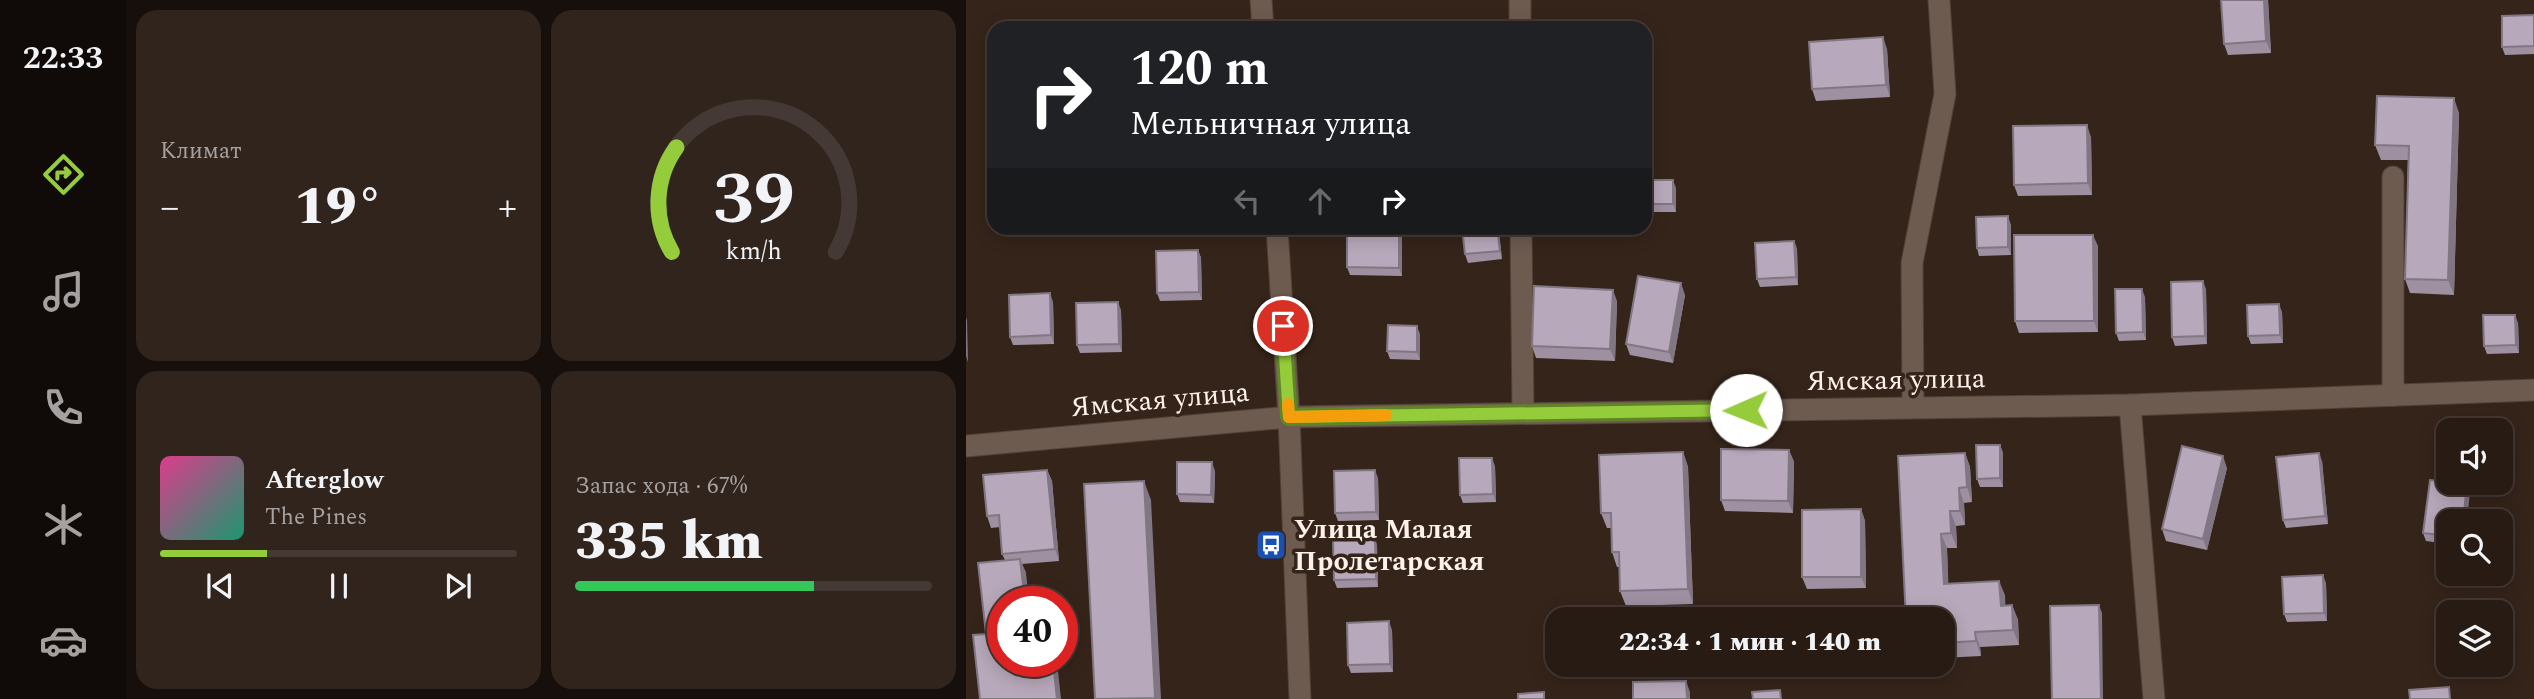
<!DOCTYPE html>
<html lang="ru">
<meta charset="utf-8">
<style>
body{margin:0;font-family:Spectral,serif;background:#30241d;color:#f1f3f6;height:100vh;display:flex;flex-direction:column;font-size:26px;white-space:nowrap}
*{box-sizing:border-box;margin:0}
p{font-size:23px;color:#a5a1a0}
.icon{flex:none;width:38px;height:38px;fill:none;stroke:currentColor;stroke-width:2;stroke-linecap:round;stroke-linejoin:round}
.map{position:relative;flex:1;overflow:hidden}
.panel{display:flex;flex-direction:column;gap:10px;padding:10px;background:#160f0b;width:840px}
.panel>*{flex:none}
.hud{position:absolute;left:21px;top:21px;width:665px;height:214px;border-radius:21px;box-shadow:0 4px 18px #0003,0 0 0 2px #443934;background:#202124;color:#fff;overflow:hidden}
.buttons{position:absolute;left:1470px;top:418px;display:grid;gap:14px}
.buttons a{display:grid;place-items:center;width:77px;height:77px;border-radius:14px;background:#281b14;box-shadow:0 4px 18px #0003,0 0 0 2px #443934;font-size:35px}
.speed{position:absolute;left:21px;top:586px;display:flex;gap:14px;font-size:35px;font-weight:700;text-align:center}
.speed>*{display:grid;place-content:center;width:91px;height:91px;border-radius:50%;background:#281b14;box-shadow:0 4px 18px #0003,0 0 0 2px #443934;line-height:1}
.speed .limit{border:10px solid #d22;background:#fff;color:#111}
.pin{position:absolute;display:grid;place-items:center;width:60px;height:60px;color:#fff;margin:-30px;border:4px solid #fff;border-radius:50%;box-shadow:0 2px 7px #0007}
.me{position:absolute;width:77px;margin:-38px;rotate:269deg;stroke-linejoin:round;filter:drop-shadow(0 0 5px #0008)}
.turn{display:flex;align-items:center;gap:24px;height:147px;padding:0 28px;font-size:32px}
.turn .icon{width:91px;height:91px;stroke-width:2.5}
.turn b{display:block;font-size:49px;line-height:60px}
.lanes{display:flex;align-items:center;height:66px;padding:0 28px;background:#0003;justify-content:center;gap:35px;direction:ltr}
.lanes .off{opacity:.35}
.big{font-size:52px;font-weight:800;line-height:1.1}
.panel .widget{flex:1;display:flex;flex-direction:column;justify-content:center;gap:10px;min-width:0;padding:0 24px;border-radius:21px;background:#30241d}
.panel .dial{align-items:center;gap:0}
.dial svg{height:182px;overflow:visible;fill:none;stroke:#443934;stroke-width:7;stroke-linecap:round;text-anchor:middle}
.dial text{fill:#f1f3f6;stroke:none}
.song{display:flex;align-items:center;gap:21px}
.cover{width:84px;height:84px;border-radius:10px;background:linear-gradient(135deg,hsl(330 70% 55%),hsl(160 70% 35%))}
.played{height:7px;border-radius:4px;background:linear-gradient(90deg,#95cc3b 30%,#443934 30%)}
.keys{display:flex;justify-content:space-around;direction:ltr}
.heat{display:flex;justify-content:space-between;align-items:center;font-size:38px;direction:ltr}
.charge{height:10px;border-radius:5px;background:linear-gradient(90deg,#34c759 67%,#443934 0)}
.panel .tiles{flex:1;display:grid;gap:10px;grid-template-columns:repeat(2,1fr)}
.trip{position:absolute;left:579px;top:607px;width:410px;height:70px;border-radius:21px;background:#281b14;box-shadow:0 4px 18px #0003,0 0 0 2px #443934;font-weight:800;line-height:70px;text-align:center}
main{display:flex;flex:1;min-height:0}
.menu{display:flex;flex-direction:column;width:126px;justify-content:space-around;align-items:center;background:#100b08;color:#a5a1a0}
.menu .icon{width:49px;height:49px}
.menu .current{color:#95cc3b}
.menu b{font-size:32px;color:#f1f3f6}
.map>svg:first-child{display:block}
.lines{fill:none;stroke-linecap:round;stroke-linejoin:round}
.minor-casing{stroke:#514137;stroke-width:23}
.minor{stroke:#6e5b50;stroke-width:21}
.wall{fill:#9e90a1}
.shaded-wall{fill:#817683}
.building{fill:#b8a8bb;stroke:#817683;stroke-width:2}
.route-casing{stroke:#618526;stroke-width:18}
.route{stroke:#95cc3b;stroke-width:12}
.slow{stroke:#f59e0b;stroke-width:12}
.labels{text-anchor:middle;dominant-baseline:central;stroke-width:7;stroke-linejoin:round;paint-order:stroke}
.street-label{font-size:28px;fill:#fef2eb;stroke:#35241a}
.poi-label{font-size:28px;font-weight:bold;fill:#fef2eb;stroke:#35241a;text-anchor:start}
</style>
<main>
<nav class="menu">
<b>22:33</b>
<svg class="icon current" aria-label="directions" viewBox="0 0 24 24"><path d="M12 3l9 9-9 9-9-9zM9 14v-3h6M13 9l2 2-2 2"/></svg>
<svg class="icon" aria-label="music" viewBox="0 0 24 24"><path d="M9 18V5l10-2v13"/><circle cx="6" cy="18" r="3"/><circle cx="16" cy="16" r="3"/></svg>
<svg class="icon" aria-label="phone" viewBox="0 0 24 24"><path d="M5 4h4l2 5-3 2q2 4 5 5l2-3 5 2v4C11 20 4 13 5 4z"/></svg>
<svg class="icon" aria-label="climate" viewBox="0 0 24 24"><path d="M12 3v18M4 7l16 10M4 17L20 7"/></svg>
<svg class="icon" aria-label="car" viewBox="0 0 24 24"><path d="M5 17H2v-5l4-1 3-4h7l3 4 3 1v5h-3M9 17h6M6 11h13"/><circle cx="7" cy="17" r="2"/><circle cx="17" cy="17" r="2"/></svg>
</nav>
<section class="panel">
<div class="tiles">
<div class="widget"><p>Климат</p>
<div class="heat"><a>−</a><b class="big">19°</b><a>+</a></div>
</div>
<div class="widget dial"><svg viewBox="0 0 100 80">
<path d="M14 69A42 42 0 1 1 86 69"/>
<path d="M14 69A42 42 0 0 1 16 23" stroke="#95cc3b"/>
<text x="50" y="56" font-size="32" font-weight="700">39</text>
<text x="50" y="72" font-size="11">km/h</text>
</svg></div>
<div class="widget">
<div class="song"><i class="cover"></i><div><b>Afterglow</b><p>The Pines</p></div></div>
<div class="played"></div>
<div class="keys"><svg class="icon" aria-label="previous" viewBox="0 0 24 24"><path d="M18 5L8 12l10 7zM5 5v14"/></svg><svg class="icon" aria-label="pause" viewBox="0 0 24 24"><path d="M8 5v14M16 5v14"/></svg><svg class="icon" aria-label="next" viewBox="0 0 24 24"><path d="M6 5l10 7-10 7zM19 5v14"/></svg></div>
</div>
<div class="widget"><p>Запас хода · 67%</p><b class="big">335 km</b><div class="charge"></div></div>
</div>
</section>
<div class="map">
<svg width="1568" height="699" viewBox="0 0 1568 699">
<rect width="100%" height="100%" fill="#35241a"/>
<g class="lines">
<g class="minor-casing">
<g id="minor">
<path d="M 295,0 L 297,28"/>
<path d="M 554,0 L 554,28"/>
<path d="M 311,228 L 323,417 L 334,699"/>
<path d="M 555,228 L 557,413"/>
<path d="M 1427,395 L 1427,177"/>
<path d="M 1164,405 L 1188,699"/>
<path d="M 947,407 L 946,263 L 979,94 L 973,0"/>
<path d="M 0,446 L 323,417 L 1164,405 L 1568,390"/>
</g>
</g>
<use href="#minor" class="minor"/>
</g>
<g class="wall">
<path d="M 1302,0 L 1305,53 L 1262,55 L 1258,44 Z"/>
<path d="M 1568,16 L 1568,54 L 1539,55 L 1536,47 Z"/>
<path d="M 921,49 L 924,97 L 850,101 L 846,89 Z"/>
<path d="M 1493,113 L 1488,295 L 1444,293 L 1439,279 L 1442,160 L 1415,160 L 1409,145 Z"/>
<path d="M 1125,137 L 1126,195 L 1052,196 L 1048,185 Z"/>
<path d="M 679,180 L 710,188 L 710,212 L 680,212 Z"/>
<path d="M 1045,225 L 1045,255 L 1013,256 L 1011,248 Z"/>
<path d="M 381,228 L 436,228 L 436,276 L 384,275 L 381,267 Z"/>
<path d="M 496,228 L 532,228 L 536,259 L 502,263 L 499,254 Z"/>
<path d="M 828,241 L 831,249 L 832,285 L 794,287 L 791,279 Z"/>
<path d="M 1132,246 L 1132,332 L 1053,333 L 1049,321 Z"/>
<path d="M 232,250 L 235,258 L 236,300 L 194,301 L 191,293 Z"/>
<path d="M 1240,289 L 1241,344 L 1209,346 L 1206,337 Z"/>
<path d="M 719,295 L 707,363 L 664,355 L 660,344 Z"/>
<path d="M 1179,297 L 1180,340 L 1153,341 L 1150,333 Z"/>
<path d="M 651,301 L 649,361 L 570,358 L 566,346 Z"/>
<path d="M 87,302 L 88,344 L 47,345 L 44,337 Z"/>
<path d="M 155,310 L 156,352 L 114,353 L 111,345 Z"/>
<path d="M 1316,312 L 1317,343 L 1285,344 L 1282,336 Z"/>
<path d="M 1552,323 L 1553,353 L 1521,354 L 1518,346 Z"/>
<path d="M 454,334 L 454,360 L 424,359 L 421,351 Z"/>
<path d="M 1034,445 L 1037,453 L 1037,487 L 1014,487 L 1011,479 Z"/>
<path d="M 823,450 L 828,462 L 827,513 L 759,511 L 755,500 Z"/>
<path d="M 717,452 L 722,467 L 727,604 L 660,606 L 654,591 L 653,567 L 651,567 L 646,552 L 645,528 L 641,528 L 635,513 Z"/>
<path d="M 999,453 L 1004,467 L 1006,502 L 998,503 L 999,525 L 990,526 L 991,548 L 981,548 L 982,583 L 1039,595 L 1039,606 L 1046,605 L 1052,620 L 1053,645 L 1014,647 L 1015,656 L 976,658 L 976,620 L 940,620 Z"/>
<path d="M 1356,461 L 1362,524 L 1320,528 L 1317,520 Z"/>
<path d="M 529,466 L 530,502 L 497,503 L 494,495 Z"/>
<path d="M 1261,468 L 1241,550 L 1200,541 L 1196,529 Z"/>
<path d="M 81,470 L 86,481 L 93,561 L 56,564 L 60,573 L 20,634 L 39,560 L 36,554 L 34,527 L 25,528 L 21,516 Z"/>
<path d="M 249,471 L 248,503 L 214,502 L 211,494 Z"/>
<path d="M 412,478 L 413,520 L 372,521 L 369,513 Z"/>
<path d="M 1501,484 L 1504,492 L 1482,522 L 1482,544 L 1460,541 L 1457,533 Z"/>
<path d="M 895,509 L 899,521 L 900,588 L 841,589 L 836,577 Z"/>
<path d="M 411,545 L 412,587 L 371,588 L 368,580 Z"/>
<path d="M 1360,583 L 1361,621 L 1321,622 L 1318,614 Z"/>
<path d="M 426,630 L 427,672 L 385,673 L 382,665 Z"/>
</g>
<g class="shaded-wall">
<path d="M 1298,0 L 1302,0 L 1305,53 L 1300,41 Z"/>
<path d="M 917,37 L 921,49 L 924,97 L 920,85 Z"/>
<path d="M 1488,98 L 1493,113 L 1488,295 L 1482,280 Z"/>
<path d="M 1121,125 L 1125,137 L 1126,195 L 1122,183 Z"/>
<path d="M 707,180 L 710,188 L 710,212 L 707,204 Z"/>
<path d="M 1042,216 L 1045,225 L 1045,255 L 1042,247 Z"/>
<path d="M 433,228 L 436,228 L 436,276 L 433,268 Z"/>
<path d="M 531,228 L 532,228 L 533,230 L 536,259 L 534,251 Z"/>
<path d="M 1127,235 L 1132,246 L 1132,332 L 1128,321 Z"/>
<path d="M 828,241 L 831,249 L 832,285 L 830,277 Z"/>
<path d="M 232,250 L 235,258 L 236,300 L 233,292 Z"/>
<path d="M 1237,281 L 1240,289 L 1241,344 L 1239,336 Z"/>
<path d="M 715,283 L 719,295 L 707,363 L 703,352 Z"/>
<path d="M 1176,289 L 1179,297 L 1180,340 L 1177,332 Z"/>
<path d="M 647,290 L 651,301 L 649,361 L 644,349 Z"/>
<path d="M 84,293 L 87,302 L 88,344 L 85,335 Z"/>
<path d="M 152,302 L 155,310 L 156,352 L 153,344 Z"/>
<path d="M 1313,304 L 1316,312 L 1317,343 L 1314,335 Z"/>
<path d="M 1549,315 L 1552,323 L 1553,353 L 1550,345 Z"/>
<path d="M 0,317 L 1,321 L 2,362 L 0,356 Z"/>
<path d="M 451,326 L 454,334 L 454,360 L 451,352 Z"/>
<path d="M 1034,445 L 1037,453 L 1037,487 L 1034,478 Z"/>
<path d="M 823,450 L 828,462 L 827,513 L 822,501 Z"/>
<path d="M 717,452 L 722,467 L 727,604 L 722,589 Z"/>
<path d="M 999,453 L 1004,467 L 1006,502 L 1001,487 Z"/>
<path d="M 1353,453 L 1356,461 L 1362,524 L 1359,516 Z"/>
<path d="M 1257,456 L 1261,468 L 1241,550 L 1237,539 Z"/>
<path d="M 526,458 L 529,466 L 530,502 L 527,494 Z"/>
<path d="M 246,462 L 249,471 L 248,503 L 245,495 Z"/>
<path d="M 81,470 L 86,481 L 93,561 L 89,549 Z"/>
<path d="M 409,470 L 412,478 L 413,520 L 410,512 Z"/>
<path d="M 178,481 L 185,500 L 195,699 L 190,699 L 189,698 Z"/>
<path d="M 1501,484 L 1504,492 L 1501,522 L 1497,522 Z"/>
<path d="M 993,488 L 998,503 L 999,525 L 994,511 Z"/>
<path d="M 895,509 L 899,521 L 900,588 L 895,577 Z"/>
<path d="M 984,511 L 990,526 L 991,548 L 985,533 Z"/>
<path d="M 975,534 L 981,548 L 983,598 L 978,584 Z"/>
<path d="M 409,537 L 411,545 L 412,587 L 410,579 Z"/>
<path d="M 54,559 L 60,573 L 63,602 L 59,602 Z"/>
<path d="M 1357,575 L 1360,583 L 1361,621 L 1358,613 Z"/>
<path d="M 1033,581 L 1039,595 L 1040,621 L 1035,606 Z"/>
<path d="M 1046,605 L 1052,620 L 1053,645 L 1047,630 Z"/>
<path d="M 1133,605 L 1136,613 L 1137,699 L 1135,699 Z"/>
<path d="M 423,621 L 426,630 L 427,672 L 424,664 Z"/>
<path d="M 1009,632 L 1014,647 L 1015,656 L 1010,641 Z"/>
<path d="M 87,662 L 91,662 L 95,699 L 91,699 Z"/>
<path d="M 720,681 L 724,692 L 724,699 L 721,699 Z"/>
</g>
<g class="building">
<path d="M 1255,0 L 1298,0 L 1300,41 L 1258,44 Z"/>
<path d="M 1568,15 L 1568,46 L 1536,47 L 1536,16 Z"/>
<path d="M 917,37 L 920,85 L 846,89 L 843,42 Z"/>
<path d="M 1411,96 L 1488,98 L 1482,280 L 1439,279 L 1443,146 L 1409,145 Z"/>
<path d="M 1121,125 L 1122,183 L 1048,185 L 1047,126 Z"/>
<rect x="679" y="180" width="28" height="24"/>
<path d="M 1042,216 L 1042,247 L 1011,248 L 1010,217 Z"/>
<path d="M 381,228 L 433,228 L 433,268 L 381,267 Z"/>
<path d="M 496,228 L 531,228 L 534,251 L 499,254 Z"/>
<path d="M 1048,235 L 1127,235 L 1128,321 L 1049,321 Z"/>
<path d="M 828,241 L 830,277 L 791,279 L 789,243 Z"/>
<path d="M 232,250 L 233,292 L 191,293 L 190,251 Z"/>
<path d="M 672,276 L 715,283 L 703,352 L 660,344 Z"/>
<path d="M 1237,281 L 1239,336 L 1206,337 L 1205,282 Z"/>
<path d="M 568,286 L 647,290 L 644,349 L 566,346 Z"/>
<path d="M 1149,289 L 1176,289 L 1177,332 L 1150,333 Z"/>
<path d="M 84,293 L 85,335 L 44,337 L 43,295 Z"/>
<path d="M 152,302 L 153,344 L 111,345 L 110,303 Z"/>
<path d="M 1313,304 L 1314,335 L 1282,336 L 1281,305 Z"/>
<path d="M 1517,315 L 1549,315 L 1550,345 L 1518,346 Z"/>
<path d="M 422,325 L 451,326 L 451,352 L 421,351 Z"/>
<path d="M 1010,445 L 1034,445 L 1034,478 L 1011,479 Z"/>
<path d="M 1216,446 L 1257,456 L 1237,539 L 1196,529 Z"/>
<path d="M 755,449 L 823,450 L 822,501 L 755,500 Z"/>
<path d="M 717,452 L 722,589 L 654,591 L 653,552 L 646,552 L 645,513 L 635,513 L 633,455 Z"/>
<path d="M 999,453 L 1001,487 L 993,488 L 994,511 L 984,511 L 985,533 L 975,534 L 978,584 L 1033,581 L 1035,606 L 1046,605 L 1047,630 L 1009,632 L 1010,641 L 976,643 L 976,620 L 940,620 L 932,456 Z"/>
<path d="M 1353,453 L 1359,516 L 1317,520 L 1310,457 Z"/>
<path d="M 493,458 L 526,458 L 527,494 L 494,495 Z"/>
<path d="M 211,462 L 246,462 L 245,495 L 211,494 Z"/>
<path d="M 81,470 L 89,549 L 36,554 L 33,515 L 21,516 L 17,475 Z"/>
<path d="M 409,470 L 410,512 L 369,513 L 368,471 Z"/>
<path d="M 1464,480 L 1482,482 L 1482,483 L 1501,484 L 1497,522 L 1482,522 L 1482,536 L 1457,533 Z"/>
<path d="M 178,481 L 189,698 L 129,699 L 118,484 Z"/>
<path d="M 895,509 L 895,577 L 836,577 L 836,510 Z"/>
<path d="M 409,537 L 410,579 L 368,580 L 367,538 Z"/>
<path d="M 54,559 L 59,602 L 37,602 L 37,662 L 87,662 L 91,699 L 14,699 L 7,635 L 20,634 L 12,563 Z"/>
<path d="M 1357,575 L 1358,613 L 1318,614 L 1316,577 Z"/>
<path d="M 1133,605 L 1135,699 L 1086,699 L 1084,606 Z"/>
<path d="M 423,621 L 424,664 L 382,665 L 381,623 Z"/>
<path d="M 720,681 L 721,699 L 667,699 L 667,682 Z"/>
<path d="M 1483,687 L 1484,699 L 1444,699 L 1443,690 Z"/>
<path d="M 814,690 L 815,699 L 787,699 L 786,692 Z"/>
<path d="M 578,692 L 578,699 L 552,699 L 552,694 Z"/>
</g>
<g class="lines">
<g class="route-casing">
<path id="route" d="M 317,326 L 323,417 L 780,410"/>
</g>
<use href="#route" class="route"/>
<path class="slow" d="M 322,404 L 323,417 L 420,415"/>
</g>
<defs>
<g id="bus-square" transform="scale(1.575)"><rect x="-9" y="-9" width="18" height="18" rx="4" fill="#1a4fb4" stroke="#35241a"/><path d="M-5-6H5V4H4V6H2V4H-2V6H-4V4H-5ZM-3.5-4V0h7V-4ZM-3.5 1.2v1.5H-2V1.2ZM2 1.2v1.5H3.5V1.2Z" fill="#fff"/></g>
</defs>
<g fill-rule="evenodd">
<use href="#bus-square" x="305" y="545"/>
</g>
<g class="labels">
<g class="street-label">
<text transform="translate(930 380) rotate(-1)">Ямская улица</text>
<text transform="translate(194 400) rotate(-5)">Ямская улица</text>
</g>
<g class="poi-label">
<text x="328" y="529">Улица Малая<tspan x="328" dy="32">Пролетарская</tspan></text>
</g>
</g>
</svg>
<div class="buttons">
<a><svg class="icon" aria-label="sound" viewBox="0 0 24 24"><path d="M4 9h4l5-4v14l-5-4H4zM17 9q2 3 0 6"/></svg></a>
<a><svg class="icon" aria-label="search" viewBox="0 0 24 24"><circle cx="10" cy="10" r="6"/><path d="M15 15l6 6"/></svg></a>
<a><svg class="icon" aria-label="layers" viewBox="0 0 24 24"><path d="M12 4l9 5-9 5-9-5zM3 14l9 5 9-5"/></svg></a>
</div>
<div class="speed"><div class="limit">40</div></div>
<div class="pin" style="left:317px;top:326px;background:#d93025"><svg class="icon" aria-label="arrive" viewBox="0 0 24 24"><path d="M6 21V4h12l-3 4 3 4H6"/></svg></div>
<svg class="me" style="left:780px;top:410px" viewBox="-20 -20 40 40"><circle r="19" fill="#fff"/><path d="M0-13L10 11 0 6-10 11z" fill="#95cc3b"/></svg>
<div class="trip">22:34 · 1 мин · 140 m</div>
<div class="hud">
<div class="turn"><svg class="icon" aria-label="right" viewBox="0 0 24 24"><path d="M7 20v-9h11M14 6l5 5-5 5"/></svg><div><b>120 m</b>Мельничная улица</div></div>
<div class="lanes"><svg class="icon off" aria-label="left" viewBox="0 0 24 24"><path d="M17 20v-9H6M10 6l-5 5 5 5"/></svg><svg class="icon off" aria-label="ahead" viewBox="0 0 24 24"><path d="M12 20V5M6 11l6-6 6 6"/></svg><svg class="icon" aria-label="right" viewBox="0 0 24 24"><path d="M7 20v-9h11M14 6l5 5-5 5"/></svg></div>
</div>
</div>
</main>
